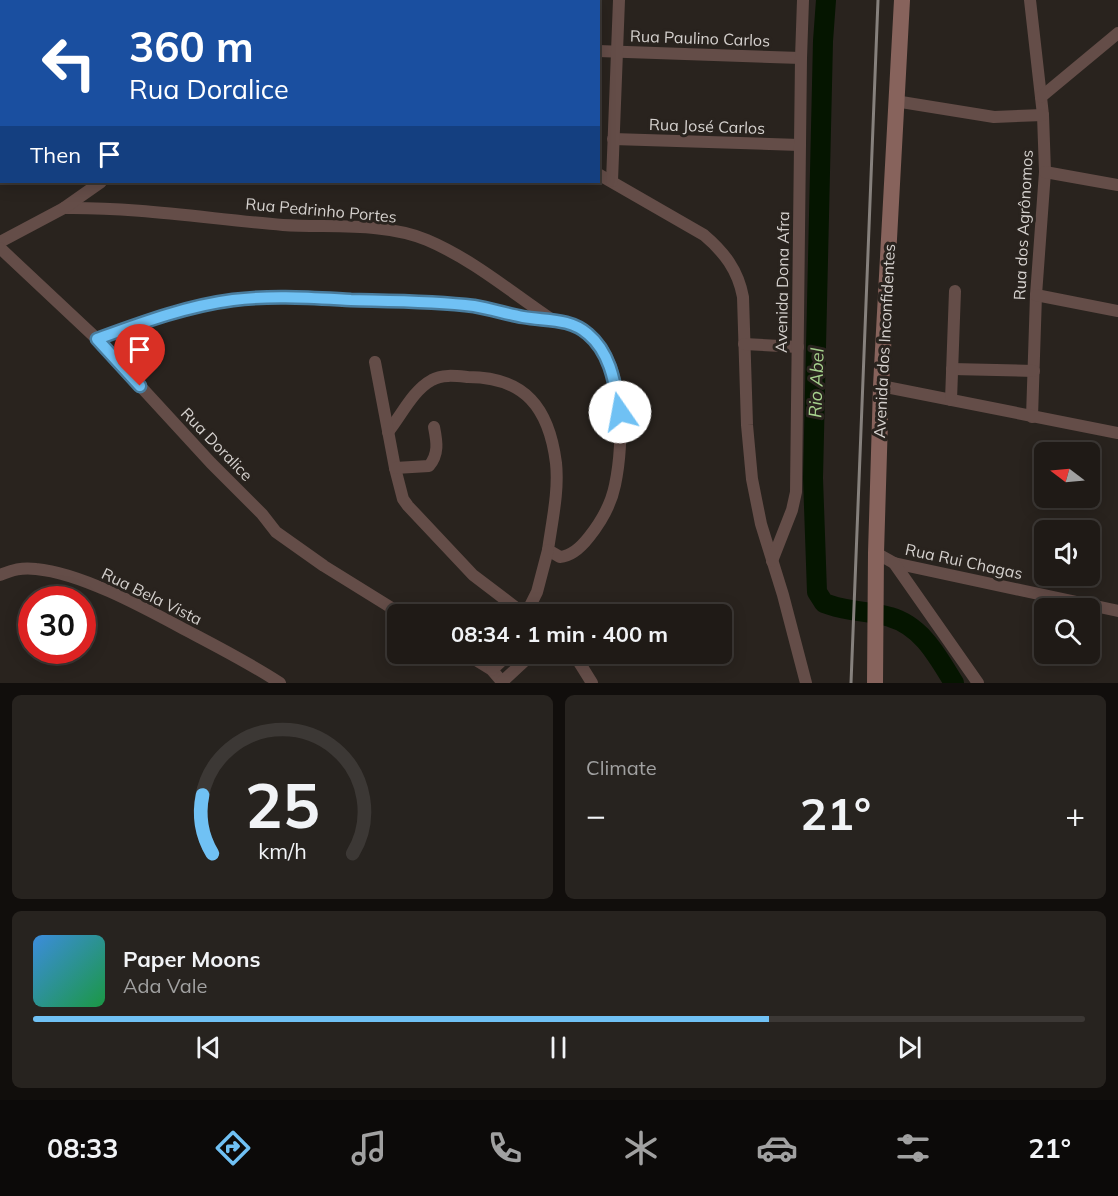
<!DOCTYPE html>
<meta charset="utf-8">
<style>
body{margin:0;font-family:Mulish,sans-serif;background:#27231f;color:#f1f3f6;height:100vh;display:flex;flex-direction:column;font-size:22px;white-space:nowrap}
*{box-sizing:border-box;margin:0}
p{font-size:20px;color:#a1a1a1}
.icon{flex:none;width:33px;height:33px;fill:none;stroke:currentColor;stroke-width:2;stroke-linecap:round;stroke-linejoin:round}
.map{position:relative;height:683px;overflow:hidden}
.panel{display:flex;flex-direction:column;gap:12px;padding:12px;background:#110e0c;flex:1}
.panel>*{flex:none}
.hud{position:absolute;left:0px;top:0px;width:600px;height:183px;box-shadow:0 3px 15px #0003,0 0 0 2px #3c3835;background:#1a4fa0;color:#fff;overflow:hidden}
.needle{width:39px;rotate:286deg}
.controls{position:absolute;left:1034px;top:442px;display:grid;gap:12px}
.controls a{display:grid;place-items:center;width:66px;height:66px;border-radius:9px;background:#1f1a16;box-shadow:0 3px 15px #0003,0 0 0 2px #3c3835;font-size:30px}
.speed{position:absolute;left:18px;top:586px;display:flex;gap:12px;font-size:30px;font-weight:700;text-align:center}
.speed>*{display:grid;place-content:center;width:78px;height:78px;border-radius:50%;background:#1f1a16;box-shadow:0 3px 15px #0003,0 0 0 2px #3c3835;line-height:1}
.speed .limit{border:9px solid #d22;background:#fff;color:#111}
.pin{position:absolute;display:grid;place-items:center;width:51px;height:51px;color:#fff;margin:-62px -26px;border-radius:50% 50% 50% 0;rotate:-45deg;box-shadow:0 0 6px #0007}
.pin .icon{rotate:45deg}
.me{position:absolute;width:66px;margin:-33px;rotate:348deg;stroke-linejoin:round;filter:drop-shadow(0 0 4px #0008)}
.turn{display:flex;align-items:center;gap:21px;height:126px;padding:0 30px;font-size:27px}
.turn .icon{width:78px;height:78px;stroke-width:2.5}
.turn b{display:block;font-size:42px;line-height:51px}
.then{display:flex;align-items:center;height:57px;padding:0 30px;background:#0003;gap:12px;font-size:22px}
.big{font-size:45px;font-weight:700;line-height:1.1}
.panel .widget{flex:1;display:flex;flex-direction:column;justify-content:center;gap:9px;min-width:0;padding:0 21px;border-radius:9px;background:#27231f}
.panel .dial{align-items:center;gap:0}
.dial svg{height:156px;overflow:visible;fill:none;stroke:#3c3835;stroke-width:7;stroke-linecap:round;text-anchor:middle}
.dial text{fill:#f1f3f6;stroke:none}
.song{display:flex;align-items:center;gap:18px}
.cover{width:72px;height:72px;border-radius:9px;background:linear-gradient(135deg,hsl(210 70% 55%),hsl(140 70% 35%))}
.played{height:6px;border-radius:3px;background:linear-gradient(90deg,#70c1f4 70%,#3c3835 70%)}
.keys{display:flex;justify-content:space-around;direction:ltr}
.heat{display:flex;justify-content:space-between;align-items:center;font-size:33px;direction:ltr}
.panel .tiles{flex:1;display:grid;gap:12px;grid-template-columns:1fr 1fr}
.widget:last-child{grid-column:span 2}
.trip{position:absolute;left:387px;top:604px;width:345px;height:60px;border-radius:9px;background:#1f1a16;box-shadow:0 3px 15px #0003,0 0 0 2px #3c3835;font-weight:700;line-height:60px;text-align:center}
.dock{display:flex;height:96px;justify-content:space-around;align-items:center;background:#0c0a09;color:#a1a1a1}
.dock .icon{width:42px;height:42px}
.dock .active{color:#70c1f4}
.dock b{font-size:27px;color:#f1f3f6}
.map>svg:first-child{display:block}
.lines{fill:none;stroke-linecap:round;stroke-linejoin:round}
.river{stroke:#051500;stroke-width:20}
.minor{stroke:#644d48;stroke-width:12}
.secondary{stroke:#87635c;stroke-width:16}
.rail{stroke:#86817d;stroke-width:3}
.route-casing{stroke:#497d9f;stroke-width:15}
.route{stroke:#70c1f4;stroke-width:10}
.labels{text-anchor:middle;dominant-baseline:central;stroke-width:6;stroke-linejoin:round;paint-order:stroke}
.street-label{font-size:16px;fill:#d5d1ce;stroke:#29231e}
.water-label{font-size:18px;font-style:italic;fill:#a6d18d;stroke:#29231e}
</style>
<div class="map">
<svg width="1118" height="683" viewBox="0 0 1118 683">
<rect width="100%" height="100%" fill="#29231e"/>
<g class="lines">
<path class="river" d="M 826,0 L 823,41 L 813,478 L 817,592 L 824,603 L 830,605 C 850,612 871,611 890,617 C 922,626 938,657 954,683"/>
<g class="minor">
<path d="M 145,0 L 147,2"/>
<path d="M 190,0 L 192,2"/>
<path d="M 350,0 L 350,2"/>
<path d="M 1030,0 L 1043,115 L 1045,172 L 1036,295 L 1032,417"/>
<path d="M 289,2 L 295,0"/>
<path d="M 598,51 L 801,58"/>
<path d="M 1041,97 L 1118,33"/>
<path d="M 895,101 L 994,117 L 1043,115"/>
<path d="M 613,139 L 800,145"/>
<path d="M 1045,172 L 1118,185"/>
<path d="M 598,174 L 704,235 C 724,252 738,270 743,297 L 747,425 L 752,479 L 761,524 L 783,595 L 806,683"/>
<path d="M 612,181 L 619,0"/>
<path d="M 64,208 C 137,207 210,219 283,225 C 330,228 383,222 427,240 C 472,259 511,292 551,319"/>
<path d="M 0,242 L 64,208 L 101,182"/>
<path d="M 0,248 L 97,339 L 211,463 L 262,514 L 276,532 L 324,566 L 403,615"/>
<path d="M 1036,295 L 1118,311"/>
<path d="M 97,339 C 140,322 186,306 232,300 C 271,295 311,298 349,299 C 390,301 431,302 472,306 C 490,308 507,314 525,317 C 546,320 567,319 586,332 C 626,359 624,443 615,485 C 611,505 601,522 589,537 C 582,546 572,556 560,557 L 548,550 C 552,521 559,491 556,463 C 549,408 525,377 468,377 C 457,376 442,374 432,380 C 413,390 401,416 388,432"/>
<path d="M 744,344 L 798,347"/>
<path d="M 375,362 L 395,468 L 403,499 L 408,506 L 473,575 L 519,610 L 529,608 L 537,592 L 548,550"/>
<path d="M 952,369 L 1034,371"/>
<path d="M 881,386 L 1118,433"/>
<path d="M 951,400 L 955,291"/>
<path d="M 395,468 L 429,466 C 439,454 437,442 434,427"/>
<path d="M 876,553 L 894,563 L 1118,611"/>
<path d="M 772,561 L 792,510 L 796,492 L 801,58 L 803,0"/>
<path d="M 894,563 L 978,683"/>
<path d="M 0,575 C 12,570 22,567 36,569 C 80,573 141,606 180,627 C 214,645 248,662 280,683"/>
<path d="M 466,654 L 492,670 L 503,683"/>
<path d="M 574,654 L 592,683"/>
<path d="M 492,670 L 509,654"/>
<path d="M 502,682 L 532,654"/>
</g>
<path class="secondary" d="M 875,683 L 876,553 L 881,386 L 902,0"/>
<path class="rail" d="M 851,683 L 878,0"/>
</g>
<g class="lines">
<g class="route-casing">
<path id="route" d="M 140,386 L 97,339 C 141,323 186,306 233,300 C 272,295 312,298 351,300 C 392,301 434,301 474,306 C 491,309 507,314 523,317 C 546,321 570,318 588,334 C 611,353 615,385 620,412"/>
</g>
<use href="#route" class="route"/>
</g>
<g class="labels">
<g class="street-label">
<text transform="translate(700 38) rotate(2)">Rua Paulino Carlos</text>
<text transform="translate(707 126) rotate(2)">Rua José Carlos</text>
<text transform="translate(321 210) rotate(5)">Rua Pedrinho Portes</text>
<text transform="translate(1023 225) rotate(-87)">Rua dos Agrônomos</text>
<text transform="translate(782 282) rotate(-89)">Avenida Dona Afra</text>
<text transform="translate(884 341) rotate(-87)">Avenida dos Inconfidentes</text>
<text transform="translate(217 444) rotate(46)">Rua Doralice</text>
<text transform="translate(964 561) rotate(12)">Rua Rui Chagas</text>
<text transform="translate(152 596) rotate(26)">Rua Bela Vista</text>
</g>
<g class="water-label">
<text transform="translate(816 383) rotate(-88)">Rio Abel</text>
</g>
</g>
</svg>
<div class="controls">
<a><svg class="needle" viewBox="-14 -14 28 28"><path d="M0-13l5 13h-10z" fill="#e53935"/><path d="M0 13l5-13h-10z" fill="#a1a1a1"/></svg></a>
<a><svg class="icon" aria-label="sound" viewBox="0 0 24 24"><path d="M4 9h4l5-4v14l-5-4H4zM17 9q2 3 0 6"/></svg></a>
<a><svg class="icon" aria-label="search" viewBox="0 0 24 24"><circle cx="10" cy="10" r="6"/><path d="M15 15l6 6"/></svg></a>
</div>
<div class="speed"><div class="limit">30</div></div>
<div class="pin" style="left:140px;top:386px;background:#d93025"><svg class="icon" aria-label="arrive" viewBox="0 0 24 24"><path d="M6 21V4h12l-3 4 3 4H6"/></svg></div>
<svg class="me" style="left:620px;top:412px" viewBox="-20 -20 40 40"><circle r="19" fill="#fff"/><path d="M0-13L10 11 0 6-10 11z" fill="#70c1f4"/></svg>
<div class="trip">08:34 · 1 min · 400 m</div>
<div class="hud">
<div class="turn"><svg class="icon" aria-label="left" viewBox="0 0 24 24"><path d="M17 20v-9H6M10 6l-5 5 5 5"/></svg><div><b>360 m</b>Rua Doralice</div></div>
<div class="then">Then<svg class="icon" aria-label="arrive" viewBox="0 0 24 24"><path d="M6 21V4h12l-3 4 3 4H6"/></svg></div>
</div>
</div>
<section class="panel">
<div class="tiles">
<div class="widget dial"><svg viewBox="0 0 100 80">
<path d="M14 69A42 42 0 1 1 86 69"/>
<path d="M14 69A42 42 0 0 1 9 39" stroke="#70c1f4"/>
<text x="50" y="56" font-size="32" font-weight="700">25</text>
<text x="50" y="72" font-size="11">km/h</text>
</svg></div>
<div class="widget"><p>Climate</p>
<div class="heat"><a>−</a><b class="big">21°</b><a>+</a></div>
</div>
<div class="widget">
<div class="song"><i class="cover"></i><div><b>Paper Moons</b><p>Ada Vale</p></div></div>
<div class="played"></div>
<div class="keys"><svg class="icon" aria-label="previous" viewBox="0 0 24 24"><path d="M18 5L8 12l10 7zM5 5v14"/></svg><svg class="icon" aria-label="pause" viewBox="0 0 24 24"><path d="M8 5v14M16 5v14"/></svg><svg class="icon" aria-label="next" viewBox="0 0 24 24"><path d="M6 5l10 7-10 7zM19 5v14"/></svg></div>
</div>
</div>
</section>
<nav class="dock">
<b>08:33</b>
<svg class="icon active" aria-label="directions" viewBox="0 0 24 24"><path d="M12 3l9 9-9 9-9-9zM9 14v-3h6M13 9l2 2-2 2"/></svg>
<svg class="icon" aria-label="music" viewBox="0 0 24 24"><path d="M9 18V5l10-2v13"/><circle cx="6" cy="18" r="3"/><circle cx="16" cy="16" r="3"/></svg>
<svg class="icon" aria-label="phone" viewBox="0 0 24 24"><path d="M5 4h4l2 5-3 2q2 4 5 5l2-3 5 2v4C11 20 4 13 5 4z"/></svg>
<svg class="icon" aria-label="climate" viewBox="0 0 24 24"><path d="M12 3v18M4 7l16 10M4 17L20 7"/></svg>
<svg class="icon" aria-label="car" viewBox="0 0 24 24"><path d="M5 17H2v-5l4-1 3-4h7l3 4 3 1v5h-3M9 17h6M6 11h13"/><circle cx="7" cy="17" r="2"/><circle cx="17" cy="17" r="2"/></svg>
<svg class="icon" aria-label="filters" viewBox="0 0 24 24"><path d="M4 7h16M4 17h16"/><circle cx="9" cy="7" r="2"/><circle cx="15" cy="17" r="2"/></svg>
<b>21°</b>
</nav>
